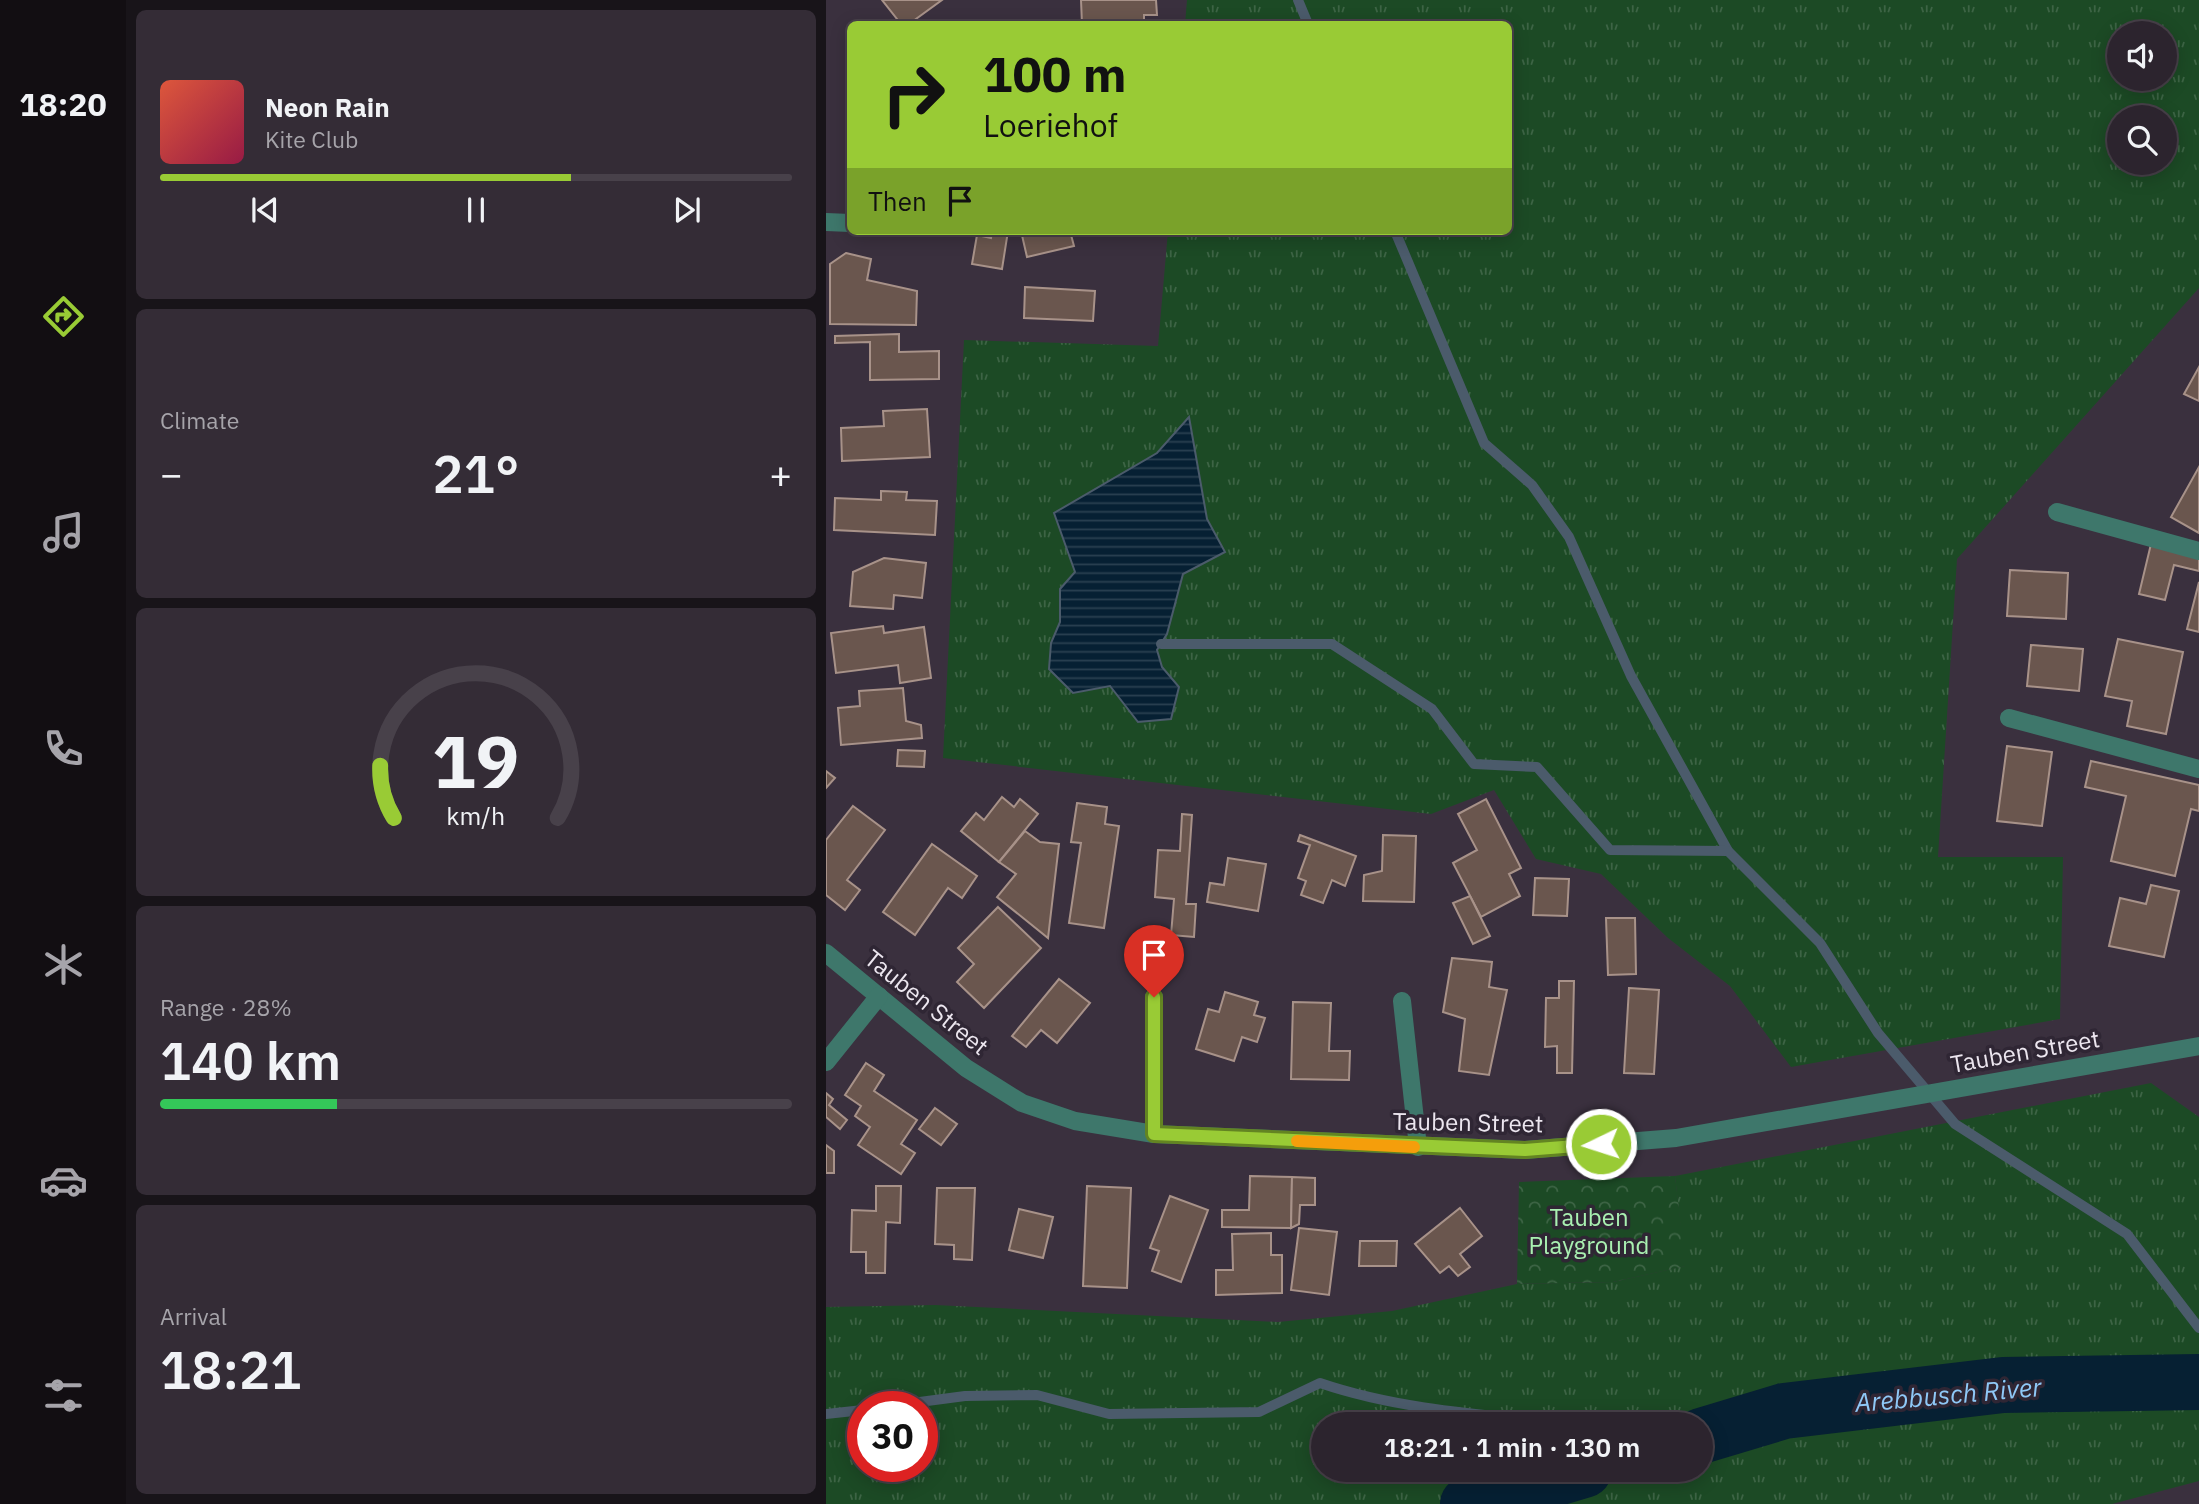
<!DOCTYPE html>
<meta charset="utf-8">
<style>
body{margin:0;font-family:"IBM Plex Sans",sans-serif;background:#342c36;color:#f1f3f6;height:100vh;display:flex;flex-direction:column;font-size:26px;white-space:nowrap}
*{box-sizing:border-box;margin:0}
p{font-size:23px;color:#a6a4aa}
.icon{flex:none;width:38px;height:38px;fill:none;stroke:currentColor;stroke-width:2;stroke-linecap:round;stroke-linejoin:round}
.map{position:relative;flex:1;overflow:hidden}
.sheet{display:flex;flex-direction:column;gap:10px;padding:10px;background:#181419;width:700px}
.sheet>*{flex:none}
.guide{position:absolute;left:21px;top:21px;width:665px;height:214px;border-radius:10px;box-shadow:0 4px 18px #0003,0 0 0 2px #48414a;background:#99cb35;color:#111;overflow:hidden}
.tools{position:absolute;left:1281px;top:21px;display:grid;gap:14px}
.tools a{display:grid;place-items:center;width:70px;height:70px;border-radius:50%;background:#2c242e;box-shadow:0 4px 18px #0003,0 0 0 2px #48414a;font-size:35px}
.speed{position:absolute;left:21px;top:1391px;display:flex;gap:14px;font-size:35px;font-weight:700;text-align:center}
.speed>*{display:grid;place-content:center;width:91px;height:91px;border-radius:50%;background:#2c242e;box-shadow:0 4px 18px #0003,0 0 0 2px #48414a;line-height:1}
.speed .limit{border:10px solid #d22;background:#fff;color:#111}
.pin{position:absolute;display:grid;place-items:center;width:60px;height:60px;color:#fff;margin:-72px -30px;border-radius:50% 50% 50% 0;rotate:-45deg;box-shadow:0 0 7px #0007}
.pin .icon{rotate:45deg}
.me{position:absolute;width:77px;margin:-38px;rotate:266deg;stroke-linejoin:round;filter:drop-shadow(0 0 5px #0008)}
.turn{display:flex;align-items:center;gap:24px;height:147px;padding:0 21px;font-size:32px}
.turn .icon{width:91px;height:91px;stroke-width:2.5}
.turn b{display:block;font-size:49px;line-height:60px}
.then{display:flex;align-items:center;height:66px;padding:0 21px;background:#0003;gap:14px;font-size:26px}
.big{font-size:52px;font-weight:600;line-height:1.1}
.sheet .widget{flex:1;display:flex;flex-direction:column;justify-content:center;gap:10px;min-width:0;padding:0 24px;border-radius:10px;background:#342c36}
.sheet .dial{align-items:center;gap:0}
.dial svg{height:182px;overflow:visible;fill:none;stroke:#48414a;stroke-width:7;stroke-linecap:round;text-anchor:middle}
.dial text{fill:#f1f3f6;stroke:none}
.song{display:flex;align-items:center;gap:21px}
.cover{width:84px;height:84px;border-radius:10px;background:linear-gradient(135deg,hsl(10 70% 55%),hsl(340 70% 35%))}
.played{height:7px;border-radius:4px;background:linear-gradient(90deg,#99cb35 65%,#48414a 65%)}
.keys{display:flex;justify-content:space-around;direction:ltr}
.heat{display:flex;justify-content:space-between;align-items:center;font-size:38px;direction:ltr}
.charge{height:10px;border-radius:5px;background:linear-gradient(90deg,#34c759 28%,#48414a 0)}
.trip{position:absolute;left:485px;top:1412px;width:402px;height:70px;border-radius:35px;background:#2c242e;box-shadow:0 4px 18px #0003,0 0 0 2px #48414a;font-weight:600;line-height:70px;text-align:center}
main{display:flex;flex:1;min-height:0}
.tabs{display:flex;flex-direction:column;width:126px;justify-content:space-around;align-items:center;background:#120e12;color:#a6a4aa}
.tabs .icon{width:49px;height:49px}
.tabs .current{color:#99cb35}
.tabs b{font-size:32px;color:#f1f3f6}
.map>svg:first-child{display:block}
.grass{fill:url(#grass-tufts);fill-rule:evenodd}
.park{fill:url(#park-crowns)}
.water{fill:url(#water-rules);stroke:#4b5b6b;stroke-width:2}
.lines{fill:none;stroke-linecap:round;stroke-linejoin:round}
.stream{stroke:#4b5b6b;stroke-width:10}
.river{stroke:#062033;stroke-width:56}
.building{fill:#6a564e;stroke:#a89289;stroke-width:2}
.minor{stroke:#3e776b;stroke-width:18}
.route-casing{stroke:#638422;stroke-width:18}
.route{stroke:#99cb35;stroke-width:12}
.slow{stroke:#f59e0b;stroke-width:12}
.labels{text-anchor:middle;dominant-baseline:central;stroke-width:7;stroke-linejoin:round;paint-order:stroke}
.street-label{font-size:24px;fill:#ece6ef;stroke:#2f2634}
.park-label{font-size:24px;fill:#a9f0b1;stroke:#2f2634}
.water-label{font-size:26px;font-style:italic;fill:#8fc8f7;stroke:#2f2634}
</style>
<main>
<nav class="tabs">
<b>18:20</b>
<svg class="icon current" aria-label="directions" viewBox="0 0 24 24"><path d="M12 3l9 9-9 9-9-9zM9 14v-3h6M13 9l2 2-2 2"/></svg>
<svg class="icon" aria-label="music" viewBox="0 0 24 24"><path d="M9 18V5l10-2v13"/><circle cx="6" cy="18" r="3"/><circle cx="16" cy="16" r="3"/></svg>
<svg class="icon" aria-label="phone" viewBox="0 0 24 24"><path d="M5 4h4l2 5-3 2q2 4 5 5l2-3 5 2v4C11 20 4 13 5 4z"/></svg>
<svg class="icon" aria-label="climate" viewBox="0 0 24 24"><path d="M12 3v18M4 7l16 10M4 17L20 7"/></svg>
<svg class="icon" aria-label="car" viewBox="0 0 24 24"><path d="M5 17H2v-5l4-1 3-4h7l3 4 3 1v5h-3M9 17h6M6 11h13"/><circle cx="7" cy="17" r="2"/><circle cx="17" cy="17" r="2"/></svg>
<svg class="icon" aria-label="filters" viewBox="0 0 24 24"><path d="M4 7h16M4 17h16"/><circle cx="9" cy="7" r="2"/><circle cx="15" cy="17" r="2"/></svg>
</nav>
<section class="sheet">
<div class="widget">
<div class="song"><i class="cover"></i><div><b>Neon Rain</b><p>Kite Club</p></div></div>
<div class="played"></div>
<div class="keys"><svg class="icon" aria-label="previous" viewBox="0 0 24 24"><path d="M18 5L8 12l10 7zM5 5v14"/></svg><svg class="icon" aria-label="pause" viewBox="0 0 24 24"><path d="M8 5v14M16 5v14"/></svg><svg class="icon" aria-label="next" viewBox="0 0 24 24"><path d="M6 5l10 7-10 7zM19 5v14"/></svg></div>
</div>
<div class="widget"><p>Climate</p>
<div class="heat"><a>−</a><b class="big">21°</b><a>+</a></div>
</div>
<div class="widget dial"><svg viewBox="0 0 100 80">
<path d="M14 69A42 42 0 1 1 86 69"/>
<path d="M14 69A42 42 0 0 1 8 46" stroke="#99cb35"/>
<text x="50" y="56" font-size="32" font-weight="700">19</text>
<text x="50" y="72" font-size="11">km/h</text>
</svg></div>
<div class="widget"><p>Range · 28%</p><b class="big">140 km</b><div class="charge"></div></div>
<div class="widget"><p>Arrival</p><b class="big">18:21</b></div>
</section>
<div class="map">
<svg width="1373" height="1504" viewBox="0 0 1373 1504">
<defs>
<pattern id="grass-tufts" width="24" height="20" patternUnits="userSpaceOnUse" patternTransform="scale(1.75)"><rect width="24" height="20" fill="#1c4a25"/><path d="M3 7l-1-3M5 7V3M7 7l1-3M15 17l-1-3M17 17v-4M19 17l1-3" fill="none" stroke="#3d6445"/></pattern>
<pattern id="park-crowns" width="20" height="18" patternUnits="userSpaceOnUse" patternTransform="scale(1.75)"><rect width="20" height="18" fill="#1c4a25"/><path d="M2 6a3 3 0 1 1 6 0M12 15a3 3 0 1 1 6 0" fill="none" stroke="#3d6445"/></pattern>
<pattern id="water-rules" width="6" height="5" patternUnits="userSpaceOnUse" patternTransform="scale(1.75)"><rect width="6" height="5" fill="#062033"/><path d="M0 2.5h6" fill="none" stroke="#2a4051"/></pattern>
</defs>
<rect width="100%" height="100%" fill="#3a303e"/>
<g class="grass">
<path d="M 361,0 L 1373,0 L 1373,288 L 1131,559 L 1112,857 L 1237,857 L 1234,1019 L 965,1067 L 904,986 L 842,938 L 775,874 L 710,859 L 668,790 L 605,814 L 117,758 L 138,340 L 332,346 L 342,231 L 682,231 L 682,24 L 359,24 ZM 1293,33 L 1339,33 L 1339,79 L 1293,79 ZM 1293,117 L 1339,117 L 1339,163 L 1293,163 Z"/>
<path d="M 1325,1083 L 1373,1117 L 1373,1481 L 1286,1504 L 0,1504 L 0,1307 L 109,1305 L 452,1322 L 566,1311 L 691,1284 L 787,1282 L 859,1266 L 849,1176 ZM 37,1407 L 96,1407 L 96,1466 L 37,1466 ZM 497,1424 L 875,1424 L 875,1470 L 497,1470 Z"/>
</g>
<path class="park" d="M 849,1176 L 860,1266 L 787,1282 L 691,1284 L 693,1182 Z"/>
<path class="water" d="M 363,417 L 381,519 L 399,552 L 357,574 L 341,634 L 331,650 L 336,667 L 353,687 L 345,719 L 312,722 L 284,686 L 247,693 L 223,669 L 225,643 L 234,622 L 234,589 L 249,572 L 228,513 L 331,453 Z"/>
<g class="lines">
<g class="stream">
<path d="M 472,0 L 482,24"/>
<path d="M 569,231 L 658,443 L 706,485 L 743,537 L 805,676 L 902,851 L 994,943 L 1052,1033 L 1129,1124 L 1301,1234 L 1373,1328"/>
<path d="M 335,644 L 506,644 L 606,709 L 648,764 L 711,767 L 784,850 L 902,851"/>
<path d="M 56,1407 L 139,1396 L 211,1395 L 283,1414 L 433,1412 L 494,1383 C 576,1411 665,1415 751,1424"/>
<path d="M 0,1414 L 37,1410"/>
<path d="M 786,1424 L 958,1411"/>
</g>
<g class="river">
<path d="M 875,1436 L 958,1411 L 1177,1385 L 1373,1382"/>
<path d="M 642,1504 L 758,1470"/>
</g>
</g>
<g class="building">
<path d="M 56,0 L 116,0 L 83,24 L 75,24 Z"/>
<path d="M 255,0 L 330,0 L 331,15 L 318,15 L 318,24 L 256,24 Z"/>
<path d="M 166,231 L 182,231 L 176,269 L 146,264 L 151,235 L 165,238 Z"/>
<path d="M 195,231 L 244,231 L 248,246 L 201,257 Z"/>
<path d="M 20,253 L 45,259 L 41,280 L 91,291 L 90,325 L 4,324 L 4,264 Z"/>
<path d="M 199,287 L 269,291 L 267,321 L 198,318 Z"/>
<path d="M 73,334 L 73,352 L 113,351 L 113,379 L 44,380 L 44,342 L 9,343 L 9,336 Z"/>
<path d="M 1373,367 L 1373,401 L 1358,394 Z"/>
<path d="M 101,409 L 104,457 L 16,461 L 15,428 L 58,426 L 57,411 Z"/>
<path d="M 1373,467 L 1373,533 L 1345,517 Z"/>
<path d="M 55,491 L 81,492 L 80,500 L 111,501 L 109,535 L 8,530 L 9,498 L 55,500 Z"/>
<path d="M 1325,544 L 1373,555 L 1373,571 L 1348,565 L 1339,600 L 1313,594 Z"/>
<path d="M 58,558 L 100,563 L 96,598 L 68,595 L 67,609 L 24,606 L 27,572 Z"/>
<path d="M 1184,570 L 1242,573 L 1240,619 L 1181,616 Z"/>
<path d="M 1373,582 L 1373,632 L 1361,629 Z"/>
<path d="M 57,626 L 58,633 L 98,627 L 105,678 L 74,683 L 72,665 L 10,673 L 5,633 Z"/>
<path d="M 1292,639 L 1357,652 L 1340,734 L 1301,726 L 1306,701 L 1279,696 Z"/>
<path d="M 1205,645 L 1257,649 L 1253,691 L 1201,686 Z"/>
<path d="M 77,688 L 80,721 L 95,725 L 96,738 L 15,745 L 12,708 L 34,706 L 33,691 Z"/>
<path d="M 1181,746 L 1226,752 L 1216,826 L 1171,821 Z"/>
<path d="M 72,750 L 99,751 L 98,767 L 71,766 Z"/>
<path d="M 1265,761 L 1373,785 L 1373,811 L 1365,809 L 1349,876 L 1285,861 L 1300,796 L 1259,787 Z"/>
<path d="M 0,771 L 9,778 L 0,788 Z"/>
<path d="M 176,797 L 188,807 L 194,799 L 212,814 L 173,862 L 135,831 L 150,813 L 158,820 Z"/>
<path d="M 660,799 L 695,868 L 683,874 L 694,896 L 655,917 L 627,863 L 651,850 L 632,814 Z"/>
<path d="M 251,803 L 281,807 L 279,824 L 293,826 L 278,928 L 243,923 L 255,843 L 245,842 Z"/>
<path d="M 27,806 L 59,830 L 21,880 L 34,890 L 19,910 L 0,895 L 0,840 Z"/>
<path d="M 356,814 L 366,815 L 360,904 L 370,904 L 368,937 L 345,935 L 348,899 L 329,897 L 332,850 L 354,851 Z"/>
<path d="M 199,831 L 214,842 L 233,844 L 222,938 L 171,897 L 190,874 L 173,862 Z"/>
<path d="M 474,835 L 530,856 L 519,886 L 506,880 L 497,903 L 475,895 L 480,881 L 472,878 L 484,845 L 472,841 Z"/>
<path d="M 557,835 L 590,836 L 588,902 L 537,901 L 538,875 L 556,871 Z"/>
<path d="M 106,844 L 151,876 L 136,898 L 122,888 L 89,935 L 57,912 Z"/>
<path d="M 402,858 L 440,864 L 432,911 L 381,902 L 384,883 L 398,885 Z"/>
<path d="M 709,878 L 743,879 L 741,916 L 707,915 Z"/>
<path d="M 1325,885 L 1353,891 L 1338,957 L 1283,946 L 1294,898 L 1320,904 Z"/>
<path d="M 644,896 L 664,936 L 647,944 L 627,903 Z"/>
<path d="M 172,907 L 215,948 L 158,1008 L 131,982 L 148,964 L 132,948 Z"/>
<path d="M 780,918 L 809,918 L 810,974 L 782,975 Z"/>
<path d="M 626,958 L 666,962 L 663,987 L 681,990 L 663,1075 L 633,1071 L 639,1019 L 617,1012 Z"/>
<path d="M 233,979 L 264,1003 L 231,1043 L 215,1030 L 200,1047 L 186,1036 Z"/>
<path d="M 733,981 L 748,981 L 746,1073 L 731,1073 L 731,1046 L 719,1047 L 720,998 L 733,998 Z"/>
<path d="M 803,988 L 833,990 L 828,1074 L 798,1073 Z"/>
<path d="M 399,992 L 432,1002 L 428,1015 L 439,1018 L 431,1042 L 416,1037 L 408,1061 L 370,1049 L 382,1009 L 393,1012 Z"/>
<path d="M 467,1002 L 505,1003 L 503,1051 L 524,1051 L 523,1080 L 465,1079 Z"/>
<path d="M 40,1063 L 58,1075 L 48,1091 L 91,1120 L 75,1144 L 89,1153 L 75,1174 L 32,1145 L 44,1127 L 29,1116 L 35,1106 L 19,1095 Z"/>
<path d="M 0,1093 L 7,1099 L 3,1105 L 21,1120 L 14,1129 L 0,1117 Z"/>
<path d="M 109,1108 L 131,1124 L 115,1145 L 93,1129 Z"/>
<path d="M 0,1145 L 8,1151 L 8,1173 L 0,1173 Z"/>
<path d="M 424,1176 L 466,1177 L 465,1228 L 396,1227 L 396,1210 L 423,1210 Z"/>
<path d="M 466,1177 L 489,1178 L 489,1205 L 474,1205 L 473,1224 L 465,1228 Z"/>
<path d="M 50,1186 L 75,1186 L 74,1223 L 60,1222 L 59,1273 L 40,1273 L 40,1252 L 25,1252 L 26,1210 L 50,1211 Z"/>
<path d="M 261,1186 L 305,1188 L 301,1288 L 257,1286 Z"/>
<path d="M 111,1188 L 149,1188 L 146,1260 L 128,1259 L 128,1245 L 109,1244 Z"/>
<path d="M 344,1196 L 382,1210 L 355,1282 L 326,1271 L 333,1251 L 324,1248 Z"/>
<path d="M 634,1208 L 656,1236 L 634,1254 L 644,1267 L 632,1276 L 623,1266 L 614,1273 L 589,1244 Z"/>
<path d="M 193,1209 L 227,1217 L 217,1258 L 183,1250 Z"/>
<path d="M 473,1228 L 511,1232 L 503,1295 L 465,1290 Z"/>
<path d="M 445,1233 L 445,1255 L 456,1255 L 456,1293 L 390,1295 L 390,1270 L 407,1270 L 406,1234 Z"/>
<path d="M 534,1241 L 571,1241 L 570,1266 L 533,1266 Z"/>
</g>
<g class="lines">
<g class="minor">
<path d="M 0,222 L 24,223"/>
<path d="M 1231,512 L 1373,551"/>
<path d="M 1183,718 L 1373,769"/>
<path d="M 0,953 L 140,1068 L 196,1103 L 249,1121 L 328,1134 L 699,1150 L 850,1138 L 1373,1046"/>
<path d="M 576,1001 L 592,1147"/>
<path d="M 0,1062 L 53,996"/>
<path d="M 328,1134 L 328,997"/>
</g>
</g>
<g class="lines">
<g class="route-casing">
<path id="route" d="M 328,997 L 328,1134 L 699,1150 L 775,1144"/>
</g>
<use href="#route" class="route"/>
<path class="slow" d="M 471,1141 L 588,1147"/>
</g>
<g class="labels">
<g class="street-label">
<text transform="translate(101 1002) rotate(39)">Tauben Street</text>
<text transform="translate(1199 1051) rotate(-10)">Tauben Street</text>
<text transform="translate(642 1122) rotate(1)">Tauben Street</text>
</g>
<g class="park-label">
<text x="763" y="1217">Tauben<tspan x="763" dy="28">Playground</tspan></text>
</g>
<g class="water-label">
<text transform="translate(1122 1394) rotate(-5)">Arebbusch River</text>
</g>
</g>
</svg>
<div class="tools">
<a><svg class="icon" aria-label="sound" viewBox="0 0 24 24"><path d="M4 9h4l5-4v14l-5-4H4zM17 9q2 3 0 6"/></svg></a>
<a><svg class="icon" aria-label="search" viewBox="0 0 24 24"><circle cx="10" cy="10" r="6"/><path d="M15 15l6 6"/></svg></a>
</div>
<div class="speed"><div class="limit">30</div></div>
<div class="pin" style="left:328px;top:997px;background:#d93025"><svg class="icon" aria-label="arrive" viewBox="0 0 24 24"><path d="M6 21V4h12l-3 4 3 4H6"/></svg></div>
<svg class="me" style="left:775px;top:1144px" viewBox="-20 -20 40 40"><circle r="17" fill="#99cb35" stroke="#fff" stroke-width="3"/><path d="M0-11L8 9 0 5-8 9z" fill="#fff"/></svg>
<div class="trip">18:21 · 1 min · 130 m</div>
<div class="guide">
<div class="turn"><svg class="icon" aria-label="right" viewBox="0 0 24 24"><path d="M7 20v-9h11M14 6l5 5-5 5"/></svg><div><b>100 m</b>Loeriehof</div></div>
<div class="then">Then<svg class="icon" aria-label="arrive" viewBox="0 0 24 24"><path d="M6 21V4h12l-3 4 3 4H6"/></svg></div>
</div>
</div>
</main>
